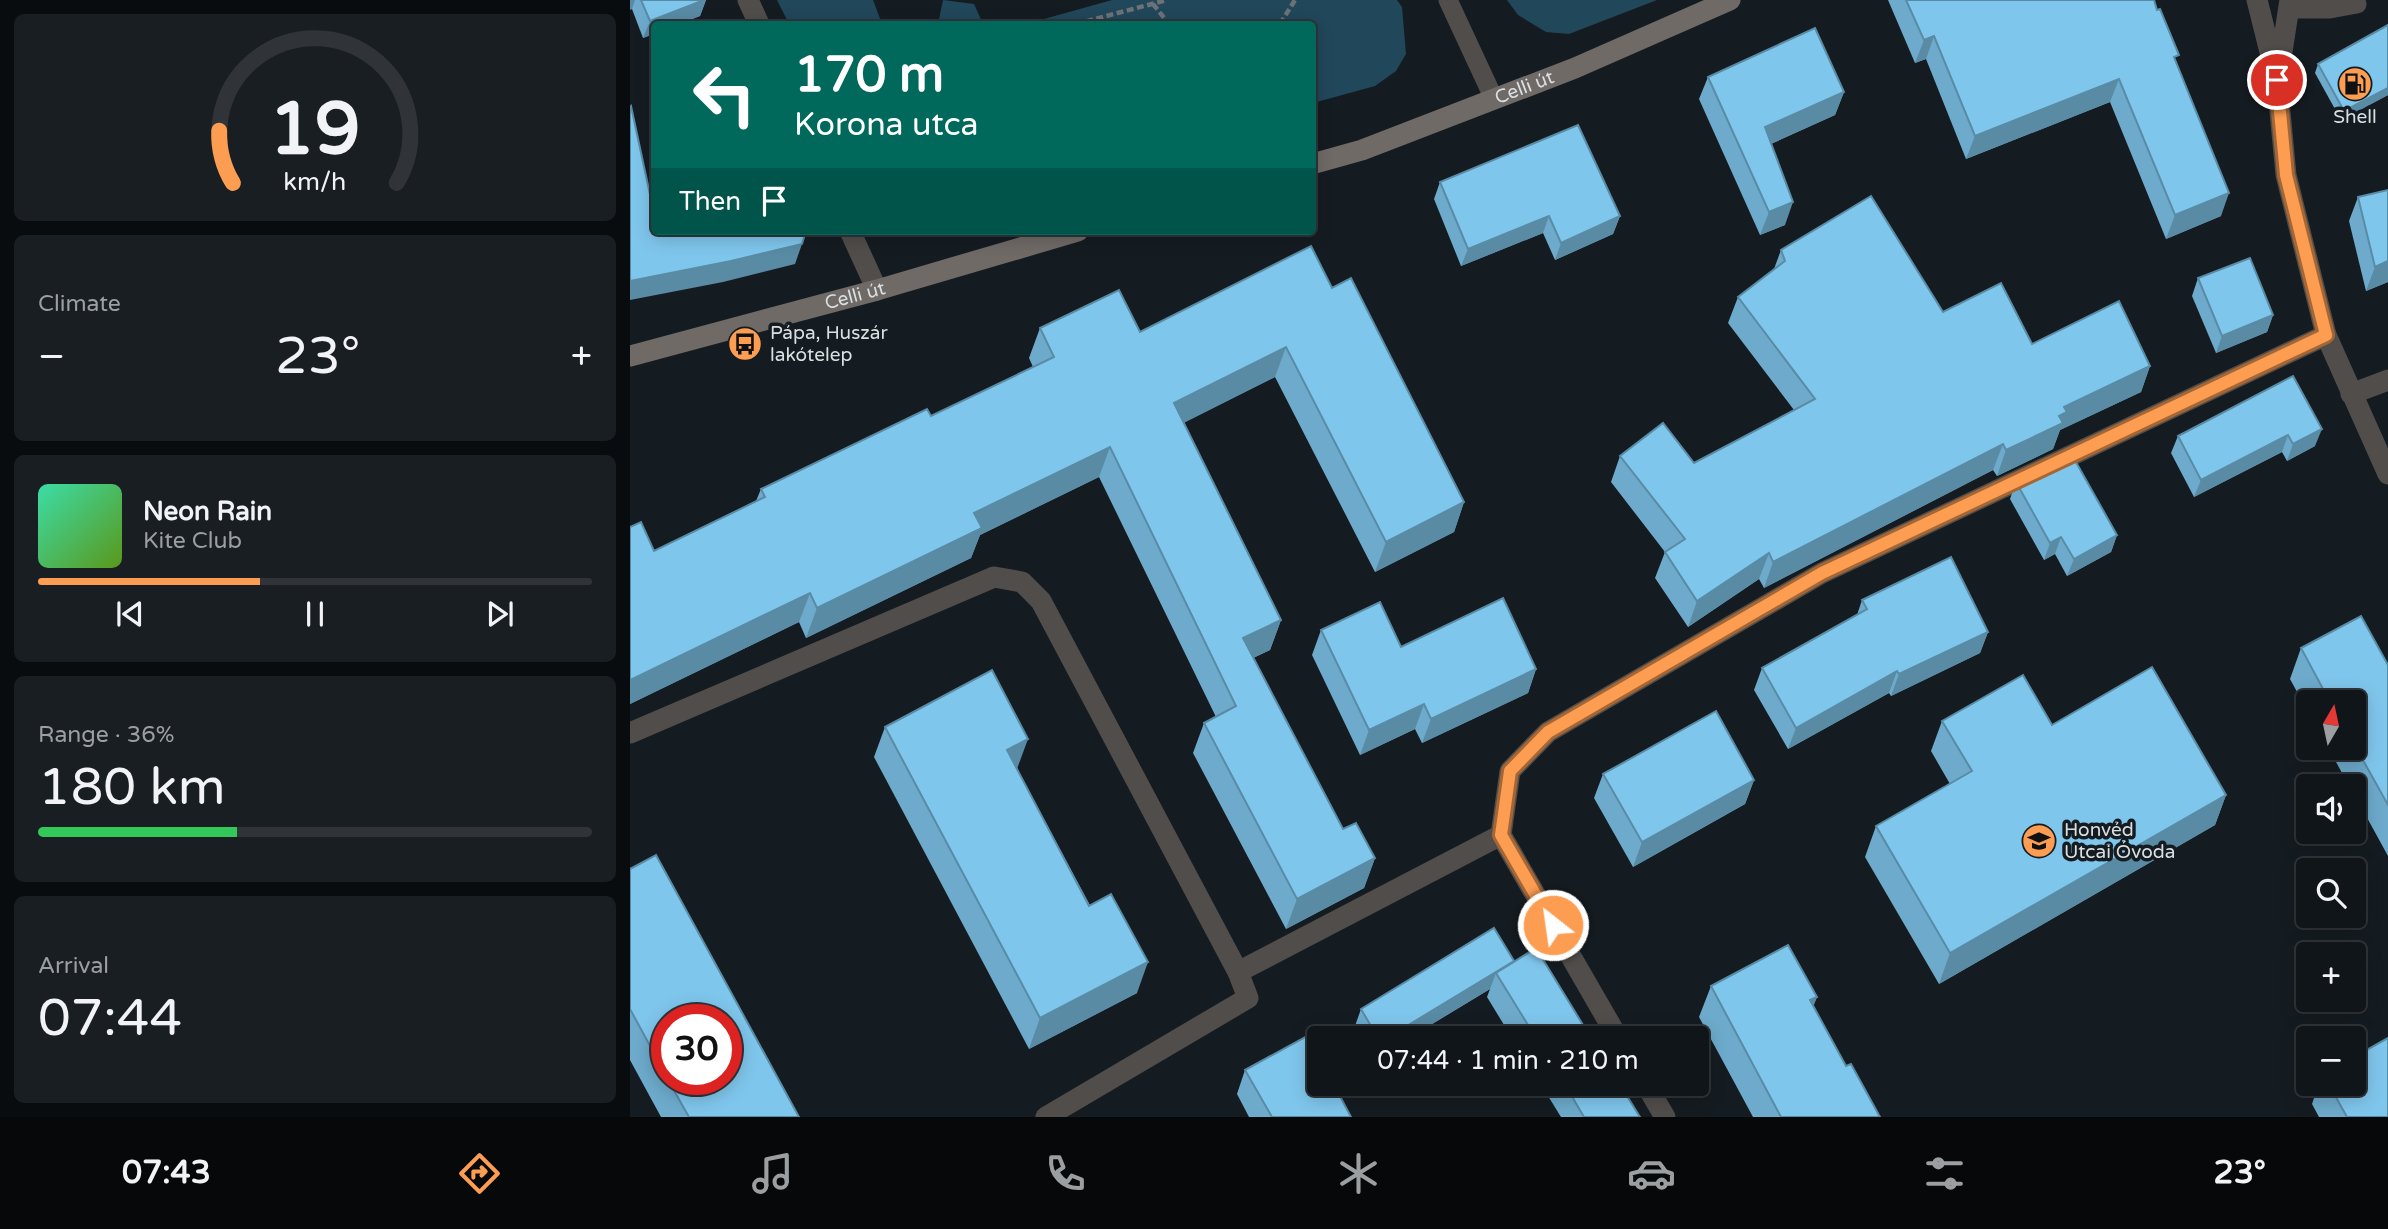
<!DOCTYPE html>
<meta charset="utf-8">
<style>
body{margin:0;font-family:"Varela Round",sans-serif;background:#191e22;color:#f1f3f6;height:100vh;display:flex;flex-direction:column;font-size:26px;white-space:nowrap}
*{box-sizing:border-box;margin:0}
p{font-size:23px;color:#9c9fa2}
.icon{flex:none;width:38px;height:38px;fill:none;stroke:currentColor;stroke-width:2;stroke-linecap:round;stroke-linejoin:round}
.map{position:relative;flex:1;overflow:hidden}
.panel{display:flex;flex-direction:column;gap:14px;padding:14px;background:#090c0e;width:630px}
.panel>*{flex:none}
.top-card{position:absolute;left:21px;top:21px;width:665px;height:214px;border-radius:7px;box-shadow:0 4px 18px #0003,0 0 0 2px #303438;background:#00695c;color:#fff;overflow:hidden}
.needle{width:46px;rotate:9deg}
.controls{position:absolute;left:1666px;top:690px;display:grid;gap:14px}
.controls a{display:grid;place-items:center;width:70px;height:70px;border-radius:7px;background:#101519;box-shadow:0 4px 18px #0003,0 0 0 2px #303438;font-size:35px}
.speed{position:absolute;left:21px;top:1004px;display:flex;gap:14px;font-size:35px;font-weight:700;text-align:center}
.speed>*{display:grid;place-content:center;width:91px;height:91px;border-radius:50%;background:#101519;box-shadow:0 4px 18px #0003,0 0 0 2px #303438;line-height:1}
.speed .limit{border:10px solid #d22;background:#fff;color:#111}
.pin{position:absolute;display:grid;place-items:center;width:60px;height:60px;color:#fff;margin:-30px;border:4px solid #fff;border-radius:50%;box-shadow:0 2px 7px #0007}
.me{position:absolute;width:77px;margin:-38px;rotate:330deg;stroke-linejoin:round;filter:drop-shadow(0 0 5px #0008)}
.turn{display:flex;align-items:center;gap:24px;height:147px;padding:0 28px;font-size:32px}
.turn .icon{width:91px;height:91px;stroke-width:2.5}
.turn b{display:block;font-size:49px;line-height:60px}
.then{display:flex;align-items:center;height:66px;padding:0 28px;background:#0003;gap:14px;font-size:26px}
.big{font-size:52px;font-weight:600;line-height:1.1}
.panel .tile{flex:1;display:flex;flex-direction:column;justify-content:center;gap:10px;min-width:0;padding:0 24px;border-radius:10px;background:#191e22}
.panel .dial{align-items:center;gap:0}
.dial svg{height:182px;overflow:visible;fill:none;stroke:#303438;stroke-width:7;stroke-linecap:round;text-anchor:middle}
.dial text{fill:#f1f3f6;stroke:none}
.song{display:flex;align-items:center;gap:21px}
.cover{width:84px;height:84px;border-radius:10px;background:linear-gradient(135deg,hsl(160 70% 55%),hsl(90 70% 35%))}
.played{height:7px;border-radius:4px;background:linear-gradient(90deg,#fc9d52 40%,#303438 40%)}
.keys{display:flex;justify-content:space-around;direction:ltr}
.heat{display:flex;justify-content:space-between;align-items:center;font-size:38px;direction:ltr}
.charge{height:10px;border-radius:5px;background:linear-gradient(90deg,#34c759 36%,#303438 0)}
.trip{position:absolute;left:677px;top:1026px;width:402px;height:70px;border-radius:7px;background:#101519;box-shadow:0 4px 18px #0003,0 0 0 2px #303438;font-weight:600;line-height:70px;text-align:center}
.dock{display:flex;height:112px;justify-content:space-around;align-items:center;background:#06080a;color:#9c9fa2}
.dock .icon{width:49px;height:49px}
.dock .current{color:#fc9d52}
.dock b{font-size:32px;color:#f1f3f6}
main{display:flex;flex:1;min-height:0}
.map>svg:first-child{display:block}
.green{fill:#21475a}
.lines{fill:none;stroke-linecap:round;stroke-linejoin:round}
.path{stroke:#6c7276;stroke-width:4.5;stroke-dasharray:7 3.5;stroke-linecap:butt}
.lane{stroke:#514d4b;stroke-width:19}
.street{stroke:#514d4b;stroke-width:21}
.secondary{stroke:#6f6a66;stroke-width:21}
.wall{fill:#6daacb;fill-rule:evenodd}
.shaded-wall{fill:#598ba5}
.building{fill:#7fc6ec;stroke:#598ba5;stroke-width:2}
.route-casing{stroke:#a46635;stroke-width:18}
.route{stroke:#fc9d52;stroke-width:12}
.labels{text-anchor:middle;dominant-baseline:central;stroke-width:7;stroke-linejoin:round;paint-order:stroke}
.street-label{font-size:19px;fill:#dadfe2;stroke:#151c21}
.poi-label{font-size:19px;fill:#dadfe2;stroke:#151c21;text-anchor:start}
</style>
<main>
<section class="panel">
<div class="tile dial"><svg viewBox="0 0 100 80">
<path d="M14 69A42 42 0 1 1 86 69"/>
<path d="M14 69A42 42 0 0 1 8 46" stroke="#fc9d52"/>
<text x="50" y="56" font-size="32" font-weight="700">19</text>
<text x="50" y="72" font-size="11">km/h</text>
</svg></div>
<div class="tile"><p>Climate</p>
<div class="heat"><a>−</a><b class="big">23°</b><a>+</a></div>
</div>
<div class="tile">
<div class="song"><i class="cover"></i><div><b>Neon Rain</b><p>Kite Club</p></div></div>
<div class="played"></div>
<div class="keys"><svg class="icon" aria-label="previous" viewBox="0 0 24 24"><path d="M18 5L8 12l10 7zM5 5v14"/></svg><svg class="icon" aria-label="pause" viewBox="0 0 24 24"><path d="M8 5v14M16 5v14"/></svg><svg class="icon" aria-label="next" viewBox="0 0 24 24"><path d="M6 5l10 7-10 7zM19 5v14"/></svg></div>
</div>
<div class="tile"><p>Range · 36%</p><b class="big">180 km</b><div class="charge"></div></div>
<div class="tile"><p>Arrival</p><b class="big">07:44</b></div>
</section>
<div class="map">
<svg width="1758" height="1117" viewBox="0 0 1758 1117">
<rect width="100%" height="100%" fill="#151c21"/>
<g class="green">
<path d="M 147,0 L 243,0 L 252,24 L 159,24 Z"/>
<path d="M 313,0 L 344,4 L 353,24 L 308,24 Z"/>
<path d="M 482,0 L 767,0 L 772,7 L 776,54 L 766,71 L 745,86 L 683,103 L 682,24 L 396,24 Z"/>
<path d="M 877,0 L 1027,0 L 939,34 L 916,32 L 888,15 Z"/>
</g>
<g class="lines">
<g class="path">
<path d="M 523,4 L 539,24"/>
<path d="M 446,24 L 537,0"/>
<path d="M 650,24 L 665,0"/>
</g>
<g class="lane">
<path d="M 818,0 L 864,99"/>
<path d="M 1659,9 L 1700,9 L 1727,4"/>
</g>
<g class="street">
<path d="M 118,0 L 129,24"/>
<path d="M 1627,0 L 1647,80 L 1656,175 L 1696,335 L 1758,474"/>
<path d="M 1649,71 L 1660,0"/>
<path d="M 220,231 L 247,290"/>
<path d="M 1721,394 L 1758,380"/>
<path d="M 0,733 L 364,577 L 392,582 L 411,601 L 608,972 L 618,998 L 416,1117"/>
<path d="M 608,972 L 871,835"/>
<path d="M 988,1038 L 871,835 L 880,771 L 918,732 L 1192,573 L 1696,335"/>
<path d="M 1015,1083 L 1035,1117"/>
</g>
<g class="secondary">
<path id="s1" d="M 682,164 L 732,150 L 945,68 L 1100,0"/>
<path id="s2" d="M 0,356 L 247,290 L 448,231"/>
</g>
</g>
<g class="wall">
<path d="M 0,0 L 76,0 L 70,16 L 13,38 L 2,9 Z"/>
<path d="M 1258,0 L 1524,0 L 1546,62 L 1591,216 L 1536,239 L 1480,102 L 1336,159 L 1296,59 L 1285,63 Z"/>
<path d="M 1758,25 L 1758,95 L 1711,120 L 1685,73 L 1688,64 Z"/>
<path d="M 1078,77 L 1214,92 L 1205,115 L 1141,144 L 1155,225 L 1130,235 L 1069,99 Z"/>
<path d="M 810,182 L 990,216 L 983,234 L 925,260 L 913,233 L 831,266 L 804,199 Z"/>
<path d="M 1728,197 L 1758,282 L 1736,291 L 1719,221 Z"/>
<path d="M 1151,250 L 1313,312 L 1402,344 L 1520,366 L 1511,392 L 1430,430 L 1423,449 L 1367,476 L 1363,470 L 1134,588 L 1129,579 L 1058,627 L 1025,578 L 1035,552 L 981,482 L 990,456 L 1064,463 L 1164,410 L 1098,323 L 1108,297 L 1144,269 Z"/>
<path d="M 1568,278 L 1643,315 L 1637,332 L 1586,353 L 1562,296 Z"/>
<path d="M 702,288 L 834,502 L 824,532 L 745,572 L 645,377 L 554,422 L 651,620 L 640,650 L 623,658 L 713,829 L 745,858 L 734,888 L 656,929 L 563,753 L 574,723 L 586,717 L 469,477 L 350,535 L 341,558 L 176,638 L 169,622 L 0,704 L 0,527 L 24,551 L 126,501 L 131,489 L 301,416 L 403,367 L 399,358 L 410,328 L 510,332 Z"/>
<path d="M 1663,376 L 1685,446 L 1657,461 L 1652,452 L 1564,497 L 1541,453 L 1548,436 Z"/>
<path d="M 1386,482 L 1487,535 L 1481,552 L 1437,576 L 1425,554 L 1414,560 L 1380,499 Z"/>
<path d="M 1232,600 L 1358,632 L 1350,653 L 1261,696 L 1259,693 L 1158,749 L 1124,690 L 1132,668 L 1227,615 Z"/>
<path d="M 691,630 L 771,647 L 906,669 L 898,693 L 792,743 L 785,729 L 730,755 L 682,655 Z"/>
<path d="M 1671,648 L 1758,665 L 1758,856 L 1724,794 L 1724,786 L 1719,786 L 1698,747 L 1724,747 L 1724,702 L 1678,702 L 1678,712 L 1660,679 Z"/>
<path d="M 1312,721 L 1422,725 L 1596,795 L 1585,825 L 1309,984 L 1235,857 L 1246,826 L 1320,784 L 1301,751 Z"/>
<path d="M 255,727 L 387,769 L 507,993 L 399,1049 L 244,757 Z"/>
<path d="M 973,774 L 1124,780 L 1115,804 L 1003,867 L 964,798 Z"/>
<path d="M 0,869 L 169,1117 L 31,1117 L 0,1060 ZM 37,1020 L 96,1080 L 37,1080 Z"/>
<path d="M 884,961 L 961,1038 L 882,1038 L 857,997 L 860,989 L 779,1038 L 732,1038 L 725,1026 L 731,1009 Z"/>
<path d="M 1081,986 L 1187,997 L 1183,1006 L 1216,1066 L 1250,1117 L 1123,1117 L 1069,1017 Z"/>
<path d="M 615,1070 L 721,1117 L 619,1117 L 607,1094 Z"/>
<path d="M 910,1083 L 989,1083 L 1010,1117 L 931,1117 Z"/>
<path d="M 1689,1083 L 1724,1083 L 1758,1117 L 1689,1117 L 1682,1104 Z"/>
</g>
<g class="shaded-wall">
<path d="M 0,0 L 5,0 L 2,9 L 0,10 Z"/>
<path d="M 74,0 L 76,0 L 70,16 L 49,24 L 24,24 L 24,34 L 13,38 L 20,21 Z"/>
<path d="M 1304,36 L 1296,59 L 1285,63 L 1294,40 Z"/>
<path d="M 1489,79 L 1480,102 L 1336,159 L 1345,136 Z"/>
<path d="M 1758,88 L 1758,95 L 1711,120 L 1714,111 Z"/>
<path d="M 1214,92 L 1205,115 L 1127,150 L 1135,127 Z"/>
<path d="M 1599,193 L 1591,216 L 1536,239 L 1545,215 Z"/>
<path d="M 1163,202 L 1155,225 L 1130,235 L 1139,212 Z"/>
<path d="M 919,216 L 913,233 L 831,266 L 838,249 Z"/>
<path d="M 990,216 L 983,234 L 925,260 L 931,243 Z"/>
<path d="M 172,244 L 165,264 L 93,282 L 0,300 L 0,281 Z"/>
<path d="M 1758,261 L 1758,282 L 1736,291 L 1745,267 Z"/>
<path d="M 1643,315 L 1637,332 L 1586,353 L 1592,336 Z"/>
<path d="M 656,347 L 645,377 L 534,433 L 544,403 Z"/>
<path d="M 1520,366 L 1511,392 L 1430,430 L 1423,449 L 1367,476 L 1376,450 L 1429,416 L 1434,407 Z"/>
<path d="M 1692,429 L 1685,446 L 1657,461 L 1663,444 Z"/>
<path d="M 1658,435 L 1652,452 L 1564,497 L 1571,480 Z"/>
<path d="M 1373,444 L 1363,470 L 1134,588 L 1143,562 Z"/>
<path d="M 480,447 L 469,477 L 350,535 L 341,558 L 176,638 L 187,608 L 344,513 Z"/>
<path d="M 834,502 L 824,532 L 745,572 L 756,542 Z"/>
<path d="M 1487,535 L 1481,552 L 1437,576 L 1444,559 Z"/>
<path d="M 1431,537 L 1425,554 L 1414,560 L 1420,543 Z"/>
<path d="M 1139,553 L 1129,579 L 1058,627 L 1067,601 Z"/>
<path d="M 180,593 L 169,622 L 0,704 L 0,680 Z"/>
<path d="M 651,620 L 640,650 L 602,668 L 613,638 Z"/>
<path d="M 1358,632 L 1350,653 L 1261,696 L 1269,674 Z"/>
<path d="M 906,669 L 898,693 L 792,743 L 801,719 Z"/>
<path d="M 1267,671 L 1259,693 L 1158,749 L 1166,728 Z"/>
<path d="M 794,704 L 785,729 L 730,755 L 739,730 Z"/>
<path d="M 398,739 L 387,769 L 377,750 Z"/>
<path d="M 1124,780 L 1115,804 L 1003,867 L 1012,842 Z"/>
<path d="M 1596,795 L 1585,825 L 1309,984 L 1320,953 Z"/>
<path d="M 745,858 L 734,888 L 656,929 L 667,899 Z"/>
<path d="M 884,961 L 866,973 L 860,989 L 779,1038 L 757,1038 Z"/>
<path d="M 518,962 L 507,993 L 399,1049 L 410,1018 Z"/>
<path d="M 1187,997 L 1175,1028 L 1180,1000 Z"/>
</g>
<g class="building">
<path d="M 11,0 L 74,0 L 20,21 Z"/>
<path d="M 1276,0 L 1524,0 L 1527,10 L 1530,9 L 1549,55 L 1544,57 L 1599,193 L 1545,215 L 1489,79 L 1345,136 L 1304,36 L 1294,40 Z"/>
<path d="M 1758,25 L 1758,88 L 1714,111 L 1688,64 Z"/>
<path d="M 1185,28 L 1214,92 L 1135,127 L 1163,202 L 1139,212 L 1078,77 Z"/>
<path d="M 1,106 L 22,204 L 24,203 L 24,231 L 176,231 L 172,244 L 101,261 L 0,281 L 0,107 Z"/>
<path d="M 948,125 L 990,216 L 931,243 L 919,216 L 838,249 L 810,182 Z"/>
<path d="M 1758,190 L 1758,261 L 1745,267 L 1728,197 Z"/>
<path d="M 1241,196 L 1313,312 L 1371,283 L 1402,344 L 1489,301 L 1520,366 L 1434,407 L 1437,412 L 1429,416 L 1433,423 L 1376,450 L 1373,444 L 1143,562 L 1139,553 L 1067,601 L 1035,552 L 1055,539 L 990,456 L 1033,423 L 1064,463 L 1185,399 L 1108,297 L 1155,261 L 1151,250 Z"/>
<path d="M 681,246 L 702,288 L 721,278 L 834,502 L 756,542 L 656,347 L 544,403 L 651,620 L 613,638 L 713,829 L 726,823 L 745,858 L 667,899 L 574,723 L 606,706 L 480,447 L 344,513 L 352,528 L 187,608 L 180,593 L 0,680 L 0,527 L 11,522 L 24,551 L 135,497 L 131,489 L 297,409 L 301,416 L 424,357 L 410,328 L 489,290 L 510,332 Z"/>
<path d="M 1620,258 L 1643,315 L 1592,336 L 1568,278 Z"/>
<path d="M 1663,376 L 1692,429 L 1663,444 L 1658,435 L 1571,480 L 1548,436 Z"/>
<path d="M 1442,455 L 1487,535 L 1444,559 L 1431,537 L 1420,543 L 1386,482 Z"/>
<path d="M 1321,557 L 1358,632 L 1269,674 L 1267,671 L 1166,728 L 1132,668 L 1237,609 L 1232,600 Z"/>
<path d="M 873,598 L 906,669 L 801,719 L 794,704 L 739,730 L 691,630 L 750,602 L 771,647 Z"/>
<path d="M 1731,616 L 1758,665 L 1758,805 L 1724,744 L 1724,702 L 1700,702 L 1671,648 Z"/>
<path d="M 1522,667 L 1596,795 L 1320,953 L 1246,826 L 1342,771 L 1312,721 L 1393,675 L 1422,725 Z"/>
<path d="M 362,670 L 398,739 L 377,750 L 459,906 L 481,894 L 518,962 L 410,1018 L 255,727 Z"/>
<path d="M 1086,711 L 1124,780 L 1012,842 L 973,774 Z"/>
<path d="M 26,855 L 169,1117 L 59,1117 L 38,1080 L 96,1080 L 96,1020 L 37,1020 L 37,1077 L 0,1009 L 0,869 Z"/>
<path d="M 864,928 L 884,961 L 757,1038 L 748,1038 L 731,1009 Z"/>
<path d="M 1158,945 L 1187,997 L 1180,1000 L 1216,1066 L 1221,1064 L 1250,1117 L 1151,1117 L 1081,986 Z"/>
<path d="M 906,948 L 961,1038 L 906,1038 L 866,973 Z"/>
<path d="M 677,1036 L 690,1059 L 690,1083 L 703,1083 L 721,1117 L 642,1117 L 615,1070 Z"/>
<path d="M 1758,1038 L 1758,1117 L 1717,1117 L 1698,1083 L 1724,1083 L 1724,1057 Z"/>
<path d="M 934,1083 L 989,1083 L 1010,1117 L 954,1117 Z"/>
</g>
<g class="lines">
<g class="route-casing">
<path id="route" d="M 923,925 L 871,835 L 880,771 L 918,732 L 1192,573 L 1696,335 L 1656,175 L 1647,80"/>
</g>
<use href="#route" class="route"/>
</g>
<defs>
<g id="fuel-disc" transform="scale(1.75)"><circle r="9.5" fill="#fc9d52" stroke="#151c21"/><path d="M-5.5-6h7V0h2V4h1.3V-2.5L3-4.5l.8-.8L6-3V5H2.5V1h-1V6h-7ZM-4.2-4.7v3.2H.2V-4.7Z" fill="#111"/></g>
<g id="bus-disc" transform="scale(1.75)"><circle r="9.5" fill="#fc9d52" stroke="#151c21"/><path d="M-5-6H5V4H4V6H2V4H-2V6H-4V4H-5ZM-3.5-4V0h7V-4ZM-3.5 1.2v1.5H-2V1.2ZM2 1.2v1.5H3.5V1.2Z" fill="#111"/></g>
<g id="school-disc" transform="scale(1.75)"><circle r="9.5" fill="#fc9d52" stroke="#151c21"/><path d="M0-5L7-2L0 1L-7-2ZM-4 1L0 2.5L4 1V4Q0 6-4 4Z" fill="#111"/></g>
</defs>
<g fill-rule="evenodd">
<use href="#fuel-disc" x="1725" y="84"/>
<use href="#bus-disc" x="115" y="344"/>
<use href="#school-disc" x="1409" y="841"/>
</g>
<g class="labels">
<g class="street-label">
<text stroke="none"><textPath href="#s1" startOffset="226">Celli út</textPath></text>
<text stroke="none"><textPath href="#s2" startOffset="233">Celli út</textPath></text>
</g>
<g class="poi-label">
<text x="1725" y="117" text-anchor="middle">Shell</text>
<text x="140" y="333">Pápa, Huszár<tspan x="140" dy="22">lakótelep</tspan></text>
<text x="1434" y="830">Honvéd<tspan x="1434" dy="22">Utcai Óvoda</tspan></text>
</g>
</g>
</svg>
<div class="controls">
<a><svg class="needle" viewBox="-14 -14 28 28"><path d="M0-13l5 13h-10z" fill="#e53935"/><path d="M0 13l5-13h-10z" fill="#9c9fa2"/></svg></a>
<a><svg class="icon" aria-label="sound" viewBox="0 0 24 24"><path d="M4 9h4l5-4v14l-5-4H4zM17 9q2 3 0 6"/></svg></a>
<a><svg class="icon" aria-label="search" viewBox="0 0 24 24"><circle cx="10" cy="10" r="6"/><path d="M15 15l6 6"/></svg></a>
<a>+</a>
<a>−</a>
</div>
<div class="speed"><div class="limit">30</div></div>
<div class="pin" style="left:1647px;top:80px;background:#d93025"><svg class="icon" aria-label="arrive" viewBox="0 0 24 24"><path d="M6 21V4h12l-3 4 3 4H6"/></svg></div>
<svg class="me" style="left:923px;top:925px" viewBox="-20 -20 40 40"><circle r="17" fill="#fc9d52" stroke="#fff" stroke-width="3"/><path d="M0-11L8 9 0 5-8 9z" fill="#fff"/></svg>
<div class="trip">07:44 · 1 min · 210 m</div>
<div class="top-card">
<div class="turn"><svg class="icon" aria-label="left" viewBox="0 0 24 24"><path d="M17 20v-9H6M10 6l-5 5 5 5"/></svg><div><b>170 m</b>Korona utca</div></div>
<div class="then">Then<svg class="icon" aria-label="arrive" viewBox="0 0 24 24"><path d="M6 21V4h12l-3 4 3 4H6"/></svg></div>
</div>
</div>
</main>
<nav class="dock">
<b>07:43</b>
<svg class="icon current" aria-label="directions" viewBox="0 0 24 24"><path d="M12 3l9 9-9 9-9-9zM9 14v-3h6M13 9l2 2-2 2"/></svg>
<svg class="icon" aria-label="music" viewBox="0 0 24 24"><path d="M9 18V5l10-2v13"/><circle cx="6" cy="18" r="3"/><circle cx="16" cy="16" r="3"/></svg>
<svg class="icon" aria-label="phone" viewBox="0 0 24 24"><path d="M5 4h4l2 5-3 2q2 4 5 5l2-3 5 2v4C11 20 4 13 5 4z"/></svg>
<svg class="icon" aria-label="climate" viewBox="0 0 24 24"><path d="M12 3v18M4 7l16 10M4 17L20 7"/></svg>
<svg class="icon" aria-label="car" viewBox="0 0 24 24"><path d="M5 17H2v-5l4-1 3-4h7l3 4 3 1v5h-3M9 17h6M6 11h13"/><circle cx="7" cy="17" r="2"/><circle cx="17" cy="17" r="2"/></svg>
<svg class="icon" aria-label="filters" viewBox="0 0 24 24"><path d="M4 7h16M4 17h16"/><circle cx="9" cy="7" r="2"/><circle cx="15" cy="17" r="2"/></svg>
<b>23°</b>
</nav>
